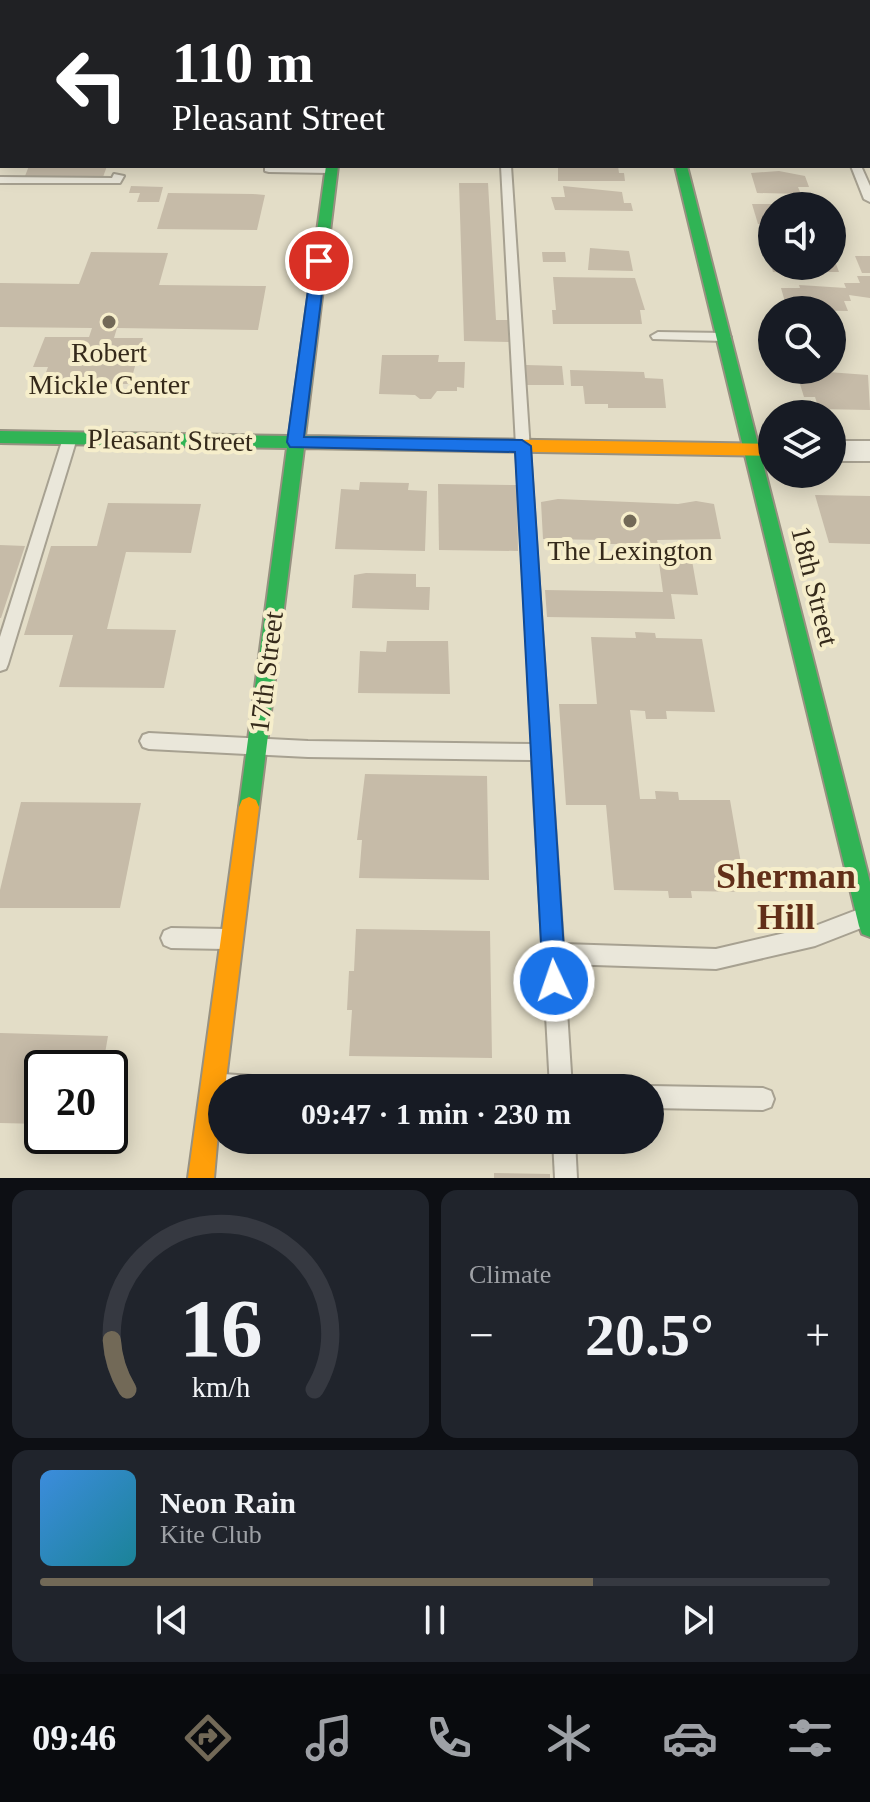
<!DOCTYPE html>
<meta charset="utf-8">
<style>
body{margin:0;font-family:"Times New Roman",serif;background:#20242c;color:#f1f3f6;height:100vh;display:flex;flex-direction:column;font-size:30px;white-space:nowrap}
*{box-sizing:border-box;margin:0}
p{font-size:26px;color:#9ea1a6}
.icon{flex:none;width:44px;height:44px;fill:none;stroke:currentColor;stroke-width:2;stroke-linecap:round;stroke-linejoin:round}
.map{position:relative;height:1178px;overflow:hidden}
.panel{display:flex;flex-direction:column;gap:12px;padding:12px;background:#0d0f14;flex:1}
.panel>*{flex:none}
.guide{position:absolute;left:0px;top:0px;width:870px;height:168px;box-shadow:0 4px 20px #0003;background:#202124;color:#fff;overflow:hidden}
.buttons{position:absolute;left:758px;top:192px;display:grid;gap:16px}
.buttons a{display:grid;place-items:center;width:88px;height:88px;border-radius:50%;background:#171b24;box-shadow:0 4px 20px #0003;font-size:40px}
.speed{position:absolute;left:24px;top:1050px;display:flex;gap:16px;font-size:40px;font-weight:700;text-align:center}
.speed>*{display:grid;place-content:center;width:104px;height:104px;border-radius:50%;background:#171b24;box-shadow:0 4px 20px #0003;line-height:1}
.speed .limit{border:4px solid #111;border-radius:12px;background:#fff;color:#111}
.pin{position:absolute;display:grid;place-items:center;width:68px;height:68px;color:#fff;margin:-34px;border:4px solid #fff;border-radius:50%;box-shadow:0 2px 8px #0007}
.me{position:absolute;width:88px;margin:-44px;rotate:357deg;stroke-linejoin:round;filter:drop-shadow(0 0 6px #0008)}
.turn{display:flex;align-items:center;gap:28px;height:168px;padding:0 40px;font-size:36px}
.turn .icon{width:104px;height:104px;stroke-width:2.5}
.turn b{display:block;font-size:56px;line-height:68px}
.big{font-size:60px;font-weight:700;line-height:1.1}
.panel .card{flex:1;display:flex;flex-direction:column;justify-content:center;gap:12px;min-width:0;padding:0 28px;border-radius:16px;background:#20242c}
.panel .dial{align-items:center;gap:0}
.dial svg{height:208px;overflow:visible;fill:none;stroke:#363941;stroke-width:7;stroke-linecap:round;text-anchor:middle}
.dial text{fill:#f1f3f6;stroke:none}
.song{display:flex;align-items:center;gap:24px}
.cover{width:96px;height:96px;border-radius:12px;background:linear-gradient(135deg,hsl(210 70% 55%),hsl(190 70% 35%))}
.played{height:8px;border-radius:4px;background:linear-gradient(90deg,#726957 70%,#363941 70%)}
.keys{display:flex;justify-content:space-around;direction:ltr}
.heat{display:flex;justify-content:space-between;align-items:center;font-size:44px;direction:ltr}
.panel .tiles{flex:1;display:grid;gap:12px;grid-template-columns:1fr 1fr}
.card:last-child{grid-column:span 2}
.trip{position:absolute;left:208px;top:1074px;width:456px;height:80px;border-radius:40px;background:#171b24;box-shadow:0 4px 20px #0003;font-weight:700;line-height:80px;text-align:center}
.tab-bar{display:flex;height:128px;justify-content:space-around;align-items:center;background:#090b0e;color:#9ea1a6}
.tab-bar .icon{width:56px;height:56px}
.tab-bar .on{color:#726957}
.tab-bar b{font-size:36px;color:#f1f3f6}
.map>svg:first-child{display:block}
.building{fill:#c6bba8}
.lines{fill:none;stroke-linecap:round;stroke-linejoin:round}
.lane-casing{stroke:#a7a191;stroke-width:4}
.street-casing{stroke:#a7a191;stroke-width:4}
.fast-casing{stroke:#979181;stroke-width:4}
.slow-casing{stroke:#979181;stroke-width:4}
.jam-casing{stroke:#979181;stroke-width:4}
.lane{fill:#eae7da;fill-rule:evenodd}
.street{fill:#eae7da;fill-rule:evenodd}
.fast{fill:#30b455;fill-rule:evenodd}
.slow{fill:#ff9f0a;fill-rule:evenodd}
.jam{fill:#e5322d;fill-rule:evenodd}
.route{fill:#1a73e8;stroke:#114b97;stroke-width:2}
.poi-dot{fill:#726957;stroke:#f6eecb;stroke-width:3}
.labels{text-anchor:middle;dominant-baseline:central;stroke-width:8;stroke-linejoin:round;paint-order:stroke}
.poi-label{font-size:28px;fill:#352a1b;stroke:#f6eecb}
.street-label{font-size:28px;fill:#352a1b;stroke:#f6eecb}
.near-neighbourhood-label{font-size:36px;font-weight:bold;fill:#622f19;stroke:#f6eecb}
</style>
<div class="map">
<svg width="870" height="1178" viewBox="0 0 870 1178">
<rect width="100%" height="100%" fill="#e3ddc7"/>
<g class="building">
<path d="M 29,166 L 107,166 L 103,177 L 25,176 Z"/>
<path d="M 558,166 L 618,166 L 619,173 L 624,173 L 625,181 L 558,181 Z"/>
<path d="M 779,171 L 805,176 L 809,187 L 798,187 L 801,194 L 757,193 L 751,173 Z"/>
<path d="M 459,183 L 488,183 L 496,320 L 508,320 L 509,342 L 464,341 Z"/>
<path d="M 131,186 L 163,187 L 159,202 L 137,202 L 140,193 L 129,193 Z"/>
<path d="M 563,186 L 622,192 L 624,203 L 631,203 L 633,211 L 555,210 L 551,197 L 565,197 Z"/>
<path d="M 168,193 L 253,194 L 265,195 L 257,230 L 157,229 Z"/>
<path d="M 752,204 L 772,204 L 772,224 L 758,224 Z"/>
<path d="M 765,247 L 772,247 L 772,266 L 832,266 L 832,253 L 839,272 L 823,272 L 824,275 L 773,272 Z"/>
<path d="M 590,248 L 629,251 L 633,271 L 588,270 Z"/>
<path d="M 91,252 L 168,253 L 159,285 L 266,286 L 258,330 L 117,328 L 114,338 L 143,338 L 130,384 L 42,383 L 48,367 L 33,367 L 45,337 L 89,337 L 92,328 L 0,327 L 0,283 L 79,284 Z"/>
<path d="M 542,252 L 565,252 L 566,262 L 543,262 Z"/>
<path d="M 855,256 L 870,256 L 870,273 L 862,273 Z"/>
<path d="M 857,276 L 870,276 L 870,298 L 849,295 L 851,301 L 844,301 L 848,311 L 781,310 L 779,302 L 785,302 L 781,288 L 800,288 L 799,285 L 846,288 L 844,283 L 860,283 Z"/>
<path d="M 553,277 L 635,278 L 645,310 L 640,310 L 642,324 L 553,324 L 552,310 L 556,310 Z"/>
<path d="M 382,355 L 439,355 L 438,362 L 465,362 L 464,388 L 457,387 L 457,391 L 437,391 L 431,399 L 420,399 L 415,395 L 379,394 Z"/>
<path d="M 526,365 L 562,366 L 564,385 L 527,385 Z"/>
<path d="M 570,370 L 644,372 L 645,378 L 663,379 L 666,408 L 608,408 L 608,404 L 585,404 L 583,386 L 571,386 Z"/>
<path d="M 796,371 L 815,371 L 816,375 L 829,375 L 828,372 L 868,375 L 870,410 L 819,409 L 815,397 L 804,397 Z"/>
<path d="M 360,482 L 409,483 L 408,490 L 427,491 L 425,551 L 335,549 L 341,489 L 359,490 Z"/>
<path d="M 438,484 L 517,485 L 518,551 L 439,550 Z"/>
<path d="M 815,495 L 870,496 L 870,544 L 829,543 Z"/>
<path d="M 558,499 L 678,504 L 696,501 L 714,504 L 721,539 L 657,540 L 658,544 L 607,544 L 607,540 L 543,539 L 541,502 Z"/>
<path d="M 108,503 L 201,504 L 191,553 L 126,552 L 107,629 L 176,630 L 164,688 L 59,687 L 73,635 L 24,635 L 51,546 L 97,546 Z"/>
<path d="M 0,545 L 25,546 L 1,618 L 0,618 Z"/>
<path d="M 657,548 L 690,549 L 698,595 L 671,594 L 675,619 L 547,617 L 545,590 L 663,592 Z"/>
<path d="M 366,573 L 416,574 L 416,587 L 430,587 L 429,610 L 352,608 L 354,575 Z"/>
<path d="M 635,632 L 655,633 L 656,638 L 702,639 L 715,712 L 666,711 L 667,719 L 646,719 L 645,711 L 630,710 L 640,799 L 656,799 L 655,791 L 678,792 L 679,800 L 730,800 L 746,892 L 691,891 L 692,898 L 669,898 L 668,891 L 614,890 L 606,805 L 566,805 L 559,704 L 597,704 L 591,637 L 636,638 Z"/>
<path d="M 387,641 L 448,641 L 450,694 L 358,693 L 360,651 L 386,652 Z"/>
<path d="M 365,774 L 487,776 L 489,880 L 359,878 L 362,840 L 357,840 Z"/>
<path d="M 21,802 L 141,803 L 120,908 L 0,908 L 0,890 Z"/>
<path d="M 356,929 L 490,931 L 492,1058 L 349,1056 L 352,1010 L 347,1010 L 349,971 L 354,971 Z"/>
<path d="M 0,1033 L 108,1036 L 103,1065 L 108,1065 L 107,1068 L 42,1068 L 42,1124 L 0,1123 Z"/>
<path d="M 494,1173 L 550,1174 L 550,1178 L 494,1178 Z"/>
</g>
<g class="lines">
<g class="lane-casing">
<g id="lane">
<path d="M 501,166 L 511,166 L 563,944 L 716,949 L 815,926 L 862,908 L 870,913 L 869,925 L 815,946 L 716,969 L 564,964 L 572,1088 L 550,1088 L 532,760 L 308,757 L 149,749 L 143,747 L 140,741 L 143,735 L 149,733 L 308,741 L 532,744 Z"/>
<path d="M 851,166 L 861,166 L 870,186 L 870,202 L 864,199 Z"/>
<path d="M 265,167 L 331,167 L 337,170 L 331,173 L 269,172 L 265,171 Z"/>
<path d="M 114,174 L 124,176 L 120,183 L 0,183 L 0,177 L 112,178 Z"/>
<path d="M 658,332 L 724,333 L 731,337 L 724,341 L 653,339 L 651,336 Z"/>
<path d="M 70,433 L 77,438 L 8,664 L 6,669 L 0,671 L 0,637 L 63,438 Z"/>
<path d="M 171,928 L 226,929 L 233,932 L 236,939 L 233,946 L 226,949 L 171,948 L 164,945 L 161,938 L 164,931 Z"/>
<path d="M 223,1074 L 269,1077 L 277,1080 L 280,1088 L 222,1088 L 222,1096 L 215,1093 L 212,1085 L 215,1077 Z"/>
<path d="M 650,1086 L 763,1088 L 771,1091 L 774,1099 L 771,1107 L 763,1110 L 650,1108 L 650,1088 L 645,1088 Z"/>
<path d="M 553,1140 L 575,1140 L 577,1178 L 555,1178 Z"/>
</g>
</g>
<g class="street-casing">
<g id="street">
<rect x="339" y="0" width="18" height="2"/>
<rect x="832" y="441" width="38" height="20"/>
</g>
</g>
<g class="fast-casing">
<g id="fast">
<rect x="868" y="21" width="2" height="6"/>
<path d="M 326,166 L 338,166 L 305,436 L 474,439 L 482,445 L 474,451 L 304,448 L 259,807 L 256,814 L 249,817 L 242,814 L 239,807 L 287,448 L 0,443 L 0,431 L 289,436 Z"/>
<path d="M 675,166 L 687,166 L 870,882 L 870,937 L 862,934 L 859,926 Z"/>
</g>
</g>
<g class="slow-casing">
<g id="slow">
<path d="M 474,439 L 772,444 L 772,456 L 474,451 L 466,445 Z"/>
<path d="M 249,797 L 256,800 L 259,807 L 225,1088 L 222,1088 L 214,1178 L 188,1178 L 239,807 L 242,800 Z"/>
</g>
</g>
<g class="jam-casing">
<rect id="jam" x="0" y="14" width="2" height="6"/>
</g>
<use href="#lane" class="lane"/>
<use href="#street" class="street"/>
<use href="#fast" class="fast"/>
<use href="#slow" class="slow"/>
<use href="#jam" class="jam"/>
</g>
<path class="route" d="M 319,257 L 326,261 L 304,437 L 522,440 L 531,446 L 566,981 L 563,989 L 554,992 L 546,989 L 543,981 L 515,452 L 290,447 L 287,442 L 312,261 Z"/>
<g class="poi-dot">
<circle cx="109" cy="322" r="8"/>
<circle cx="630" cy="521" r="8"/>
</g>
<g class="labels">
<g class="poi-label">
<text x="109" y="352">Robert<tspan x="109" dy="32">Mickle Center</tspan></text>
<text x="630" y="550">The Lexington</text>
</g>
<g class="street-label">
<text transform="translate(170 440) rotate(1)">Pleasant Street</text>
<text transform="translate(815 586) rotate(76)">18th Street</text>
<text transform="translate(266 672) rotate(-83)">17th Street</text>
</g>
<g class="near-neighbourhood-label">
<text x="786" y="876">Sherman<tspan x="786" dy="41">Hill</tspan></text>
</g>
</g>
</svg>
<div class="buttons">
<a><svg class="icon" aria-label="sound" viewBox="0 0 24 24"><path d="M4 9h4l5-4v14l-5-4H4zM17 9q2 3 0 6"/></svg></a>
<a><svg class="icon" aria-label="search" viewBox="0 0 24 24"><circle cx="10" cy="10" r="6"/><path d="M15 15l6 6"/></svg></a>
<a><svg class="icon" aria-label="layers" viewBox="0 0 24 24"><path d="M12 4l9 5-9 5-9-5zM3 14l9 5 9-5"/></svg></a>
</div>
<div class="speed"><div class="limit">20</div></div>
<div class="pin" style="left:319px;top:261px;background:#d93025"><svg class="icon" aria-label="arrive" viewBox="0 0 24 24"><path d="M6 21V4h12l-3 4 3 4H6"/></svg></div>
<svg class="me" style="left:554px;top:981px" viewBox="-20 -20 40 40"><circle r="17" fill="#1a73e8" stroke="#fff" stroke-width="3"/><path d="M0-11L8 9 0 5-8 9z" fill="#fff"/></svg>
<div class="trip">09:47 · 1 min · 230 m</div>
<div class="guide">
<div class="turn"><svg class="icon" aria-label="left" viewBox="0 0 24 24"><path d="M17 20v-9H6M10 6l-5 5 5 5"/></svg><div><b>110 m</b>Pleasant Street</div></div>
</div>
</div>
<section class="panel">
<div class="tiles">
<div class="card dial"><svg viewBox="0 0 100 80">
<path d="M14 69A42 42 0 1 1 86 69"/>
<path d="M14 69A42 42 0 0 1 8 50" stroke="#726957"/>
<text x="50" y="56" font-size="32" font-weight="700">16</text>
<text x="50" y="72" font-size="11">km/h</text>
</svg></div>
<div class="card"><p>Climate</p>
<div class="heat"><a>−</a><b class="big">20.5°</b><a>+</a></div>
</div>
<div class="card">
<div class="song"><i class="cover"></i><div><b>Neon Rain</b><p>Kite Club</p></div></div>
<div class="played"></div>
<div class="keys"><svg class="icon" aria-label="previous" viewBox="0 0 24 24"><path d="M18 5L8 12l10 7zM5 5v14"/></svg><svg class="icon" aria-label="pause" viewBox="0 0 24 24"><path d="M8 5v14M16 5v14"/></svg><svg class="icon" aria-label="next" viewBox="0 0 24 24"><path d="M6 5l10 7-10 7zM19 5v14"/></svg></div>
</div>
</div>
</section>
<nav class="tab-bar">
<b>09:46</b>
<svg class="icon on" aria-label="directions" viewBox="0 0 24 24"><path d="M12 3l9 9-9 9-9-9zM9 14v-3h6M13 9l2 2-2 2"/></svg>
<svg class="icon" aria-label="music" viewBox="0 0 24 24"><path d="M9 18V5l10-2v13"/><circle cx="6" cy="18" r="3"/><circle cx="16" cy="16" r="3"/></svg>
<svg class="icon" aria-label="phone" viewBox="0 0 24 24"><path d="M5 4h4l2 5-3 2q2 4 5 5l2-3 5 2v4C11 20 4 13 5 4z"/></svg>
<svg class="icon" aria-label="climate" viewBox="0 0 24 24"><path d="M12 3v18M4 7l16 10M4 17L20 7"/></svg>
<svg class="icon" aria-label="car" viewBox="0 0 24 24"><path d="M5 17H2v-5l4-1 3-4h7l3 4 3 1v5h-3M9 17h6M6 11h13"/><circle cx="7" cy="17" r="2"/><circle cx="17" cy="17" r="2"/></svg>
<svg class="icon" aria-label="filters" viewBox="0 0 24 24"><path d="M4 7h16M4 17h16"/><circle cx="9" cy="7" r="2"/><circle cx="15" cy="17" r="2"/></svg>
</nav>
